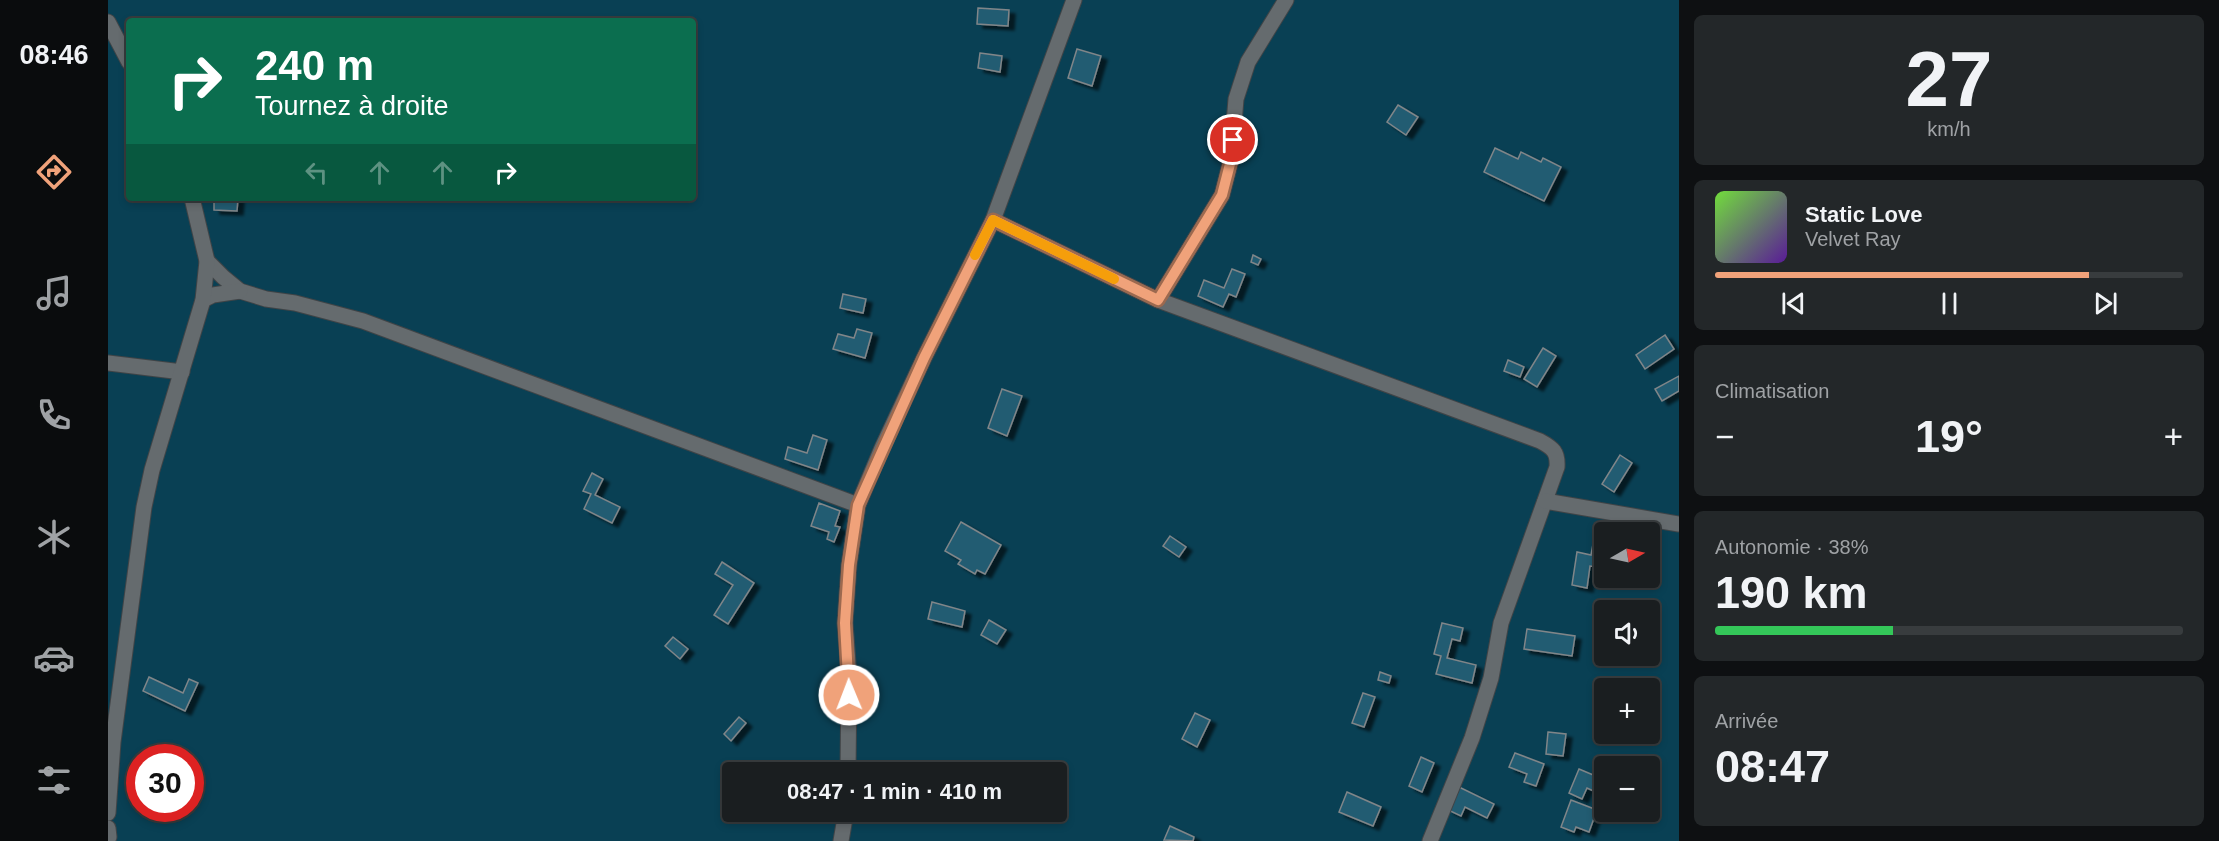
<!DOCTYPE html>
<html lang="fr">
<meta charset="utf-8">
<style>
body{margin:0;font-family:Arial,sans-serif;background:#232729;color:#f1f3f6;height:100vh;display:flex;flex-direction:column;font-size:22px;white-space:nowrap}
*{box-sizing:border-box;margin:0}
p{font-size:20px;color:#9fa2a5}
.icon{flex:none;width:33px;height:33px;fill:none;stroke:currentColor;stroke-width:2;stroke-linecap:round;stroke-linejoin:round}
.map{position:relative;flex:1;overflow:hidden}
.details{display:flex;flex-direction:column;gap:15px;padding:15px;background:#0e1012;width:540px}
.details>*{flex:none}
.hud{position:absolute;left:18px;top:18px;width:570px;height:183px;border-radius:6px;box-shadow:0 3px 9px #0003,0 0 0 2px #383c3e;background:#0b6e4f;color:#fff;overflow:hidden}
.needle{width:39px;rotate:81deg}
.controls{position:absolute;left:1486px;top:522px;display:grid;gap:12px}
.controls a{display:grid;place-items:center;width:66px;height:66px;border-radius:6px;background:#1a1e20;box-shadow:0 3px 9px #0003,0 0 0 2px #383c3e;font-size:30px}
.speed{position:absolute;left:18px;top:744px;display:flex;gap:12px;font-size:30px;font-weight:700;text-align:center}
.speed>*{display:grid;place-content:center;width:78px;height:78px;border-radius:50%;background:#1a1e20;box-shadow:0 3px 9px #0003,0 0 0 2px #383c3e;line-height:1}
.speed .limit{border:9px solid #d22;background:#fff;color:#111}
.pin{position:absolute;display:grid;place-items:center;width:51px;height:51px;color:#fff;margin:-26px;border:3px solid #fff;border-radius:50%;box-shadow:0 2px 6px #0007}
.me{position:absolute;width:66px;margin:-33px;rotate:359deg;stroke-linejoin:round;filter:drop-shadow(0 0 4px #0008)}
.turn{display:flex;align-items:center;gap:21px;height:126px;padding:0 30px;font-size:27px}
.turn .icon{width:78px;height:78px;stroke-width:2.5}
.turn b{display:block;font-size:42px;line-height:51px}
.lanes{display:flex;align-items:center;height:57px;padding:0 30px;background:#0003;justify-content:center;gap:30px;direction:ltr}
.lanes .off{opacity:.35}
.big{font-size:45px;font-weight:800;line-height:1.1}
.details .tile{flex:1;display:flex;flex-direction:column;justify-content:center;gap:9px;min-width:0;padding:0 21px;border-radius:9px;background:#232729}
.details .dial{align-items:center;gap:0}
.dial b{font-size:78px;line-height:1}
.song{display:flex;align-items:center;gap:18px}
.cover{width:72px;height:72px;border-radius:9px;background:linear-gradient(135deg,hsl(100 70% 55%),hsl(270 70% 35%))}
.played{height:6px;border-radius:3px;background:linear-gradient(90deg,#f0a27a 80%,#383c3e 80%)}
.keys{display:flex;justify-content:space-around;direction:ltr}
.heat{display:flex;justify-content:space-between;align-items:center;font-size:33px;direction:ltr}
.charge{height:9px;border-radius:4px;background:linear-gradient(90deg,#34c759 38%,#383c3e 0)}
.trip{position:absolute;left:614px;top:762px;width:345px;height:60px;border-radius:6px;background:#1a1e20;box-shadow:0 3px 9px #0003,0 0 0 2px #383c3e;font-weight:800;line-height:60px;text-align:center}
main{display:flex;flex:1;min-height:0}
.tab-bar{display:flex;flex-direction:column;width:108px;justify-content:space-around;align-items:center;background:#0a0c0d;color:#9fa2a5}
.tab-bar .icon{width:42px;height:42px}
.tab-bar .on{color:#f0a27a}
.tab-bar b{font-size:27px;color:#f1f3f6}
.map>svg:first-child{display:block}
.green{fill:#094054;fill-rule:evenodd}
.building{fill:#245b72;stroke:#808689;stroke-width:1.5;filter:url(#shadow)}
.lines{fill:none;stroke-linecap:round;stroke-linejoin:round}
.street-casing{stroke:#404447;stroke-width:17}
.street{stroke:#656b6e;stroke-width:15}
.route-casing{stroke:#9c694f;stroke-width:15}
.route{stroke:#f0a27a;stroke-width:10}
.slow{stroke:#f59e0b;stroke-width:10}
</style>
<main>
<nav class="tab-bar">
<b>08:46</b>
<svg class="icon on" aria-label="directions" viewBox="0 0 24 24"><path d="M12 3l9 9-9 9-9-9zM9 14v-3h6M13 9l2 2-2 2"/></svg>
<svg class="icon" aria-label="music" viewBox="0 0 24 24"><path d="M9 18V5l10-2v13"/><circle cx="6" cy="18" r="3"/><circle cx="16" cy="16" r="3"/></svg>
<svg class="icon" aria-label="phone" viewBox="0 0 24 24"><path d="M5 4h4l2 5-3 2q2 4 5 5l2-3 5 2v4C11 20 4 13 5 4z"/></svg>
<svg class="icon" aria-label="climate" viewBox="0 0 24 24"><path d="M12 3v18M4 7l16 10M4 17L20 7"/></svg>
<svg class="icon" aria-label="car" viewBox="0 0 24 24"><path d="M5 17H2v-5l4-1 3-4h7l3 4 3 1v5h-3M9 17h6M6 11h13"/><circle cx="7" cy="17" r="2"/><circle cx="17" cy="17" r="2"/></svg>
<svg class="icon" aria-label="filters" viewBox="0 0 24 24"><path d="M4 7h16M4 17h16"/><circle cx="9" cy="7" r="2"/><circle cx="15" cy="17" r="2"/></svg>
</nav>
<div class="map">
<svg width="1571" height="841" viewBox="0 0 1571 841">
<defs>
<filter id="shadow"><feDropShadow dx="6" dy="4" stdDeviation="1.5" flood-color="#0009"/></filter>
</defs>
<rect width="100%" height="100%" fill="#23282a"/>
<path class="green" d="M 0,0 L 1571,0 L 1571,841 L 0,841 ZM 21,21 L 585,21 L 585,198 L 21,198 ZM 1497,532 L 1542,532 L 1542,578 L 1497,578 ZM 1497,610 L 1542,610 L 1542,656 L 1497,656 ZM 1497,688 L 1542,688 L 1542,734 L 1497,734 ZM 32,758 L 82,758 L 82,808 L 32,808 ZM 1497,766 L 1542,766 L 1542,812 L 1497,812 ZM 624,772 L 948,772 L 948,812 L 624,812 Z"/>
<g class="building">
<path d="M 870,8 L 901,10 L 900,26 L 869,24 Z"/>
<path d="M 969,49 L 993,56 L 984,86 L 960,78 Z"/>
<path d="M 872,53 L 894,56 L 892,72 L 870,68 Z"/>
<path d="M 1290,105 L 1310,117 L 1298,135 L 1279,122 Z"/>
<path d="M 1387,148 L 1410,159 L 1413,152 L 1433,162 L 1435,158 L 1453,167 L 1436,201 L 1376,172 Z"/>
<path d="M 106,198 L 130,198 L 129,211 L 106,210 Z"/>
<path d="M 1145,255 L 1153,259 L 1150,265 L 1143,262 Z"/>
<path d="M 1124,269 L 1137,274 L 1128,297 L 1121,294 L 1115,307 L 1090,296 L 1096,280 L 1116,288 Z"/>
<path d="M 735,294 L 758,299 L 755,313 L 732,308 Z"/>
<path d="M 749,329 L 764,333 L 757,358 L 725,349 L 730,334 L 746,338 Z"/>
<path d="M 1557,335 L 1566,349 L 1537,369 L 1528,355 Z"/>
<path d="M 1435,348 L 1448,356 L 1429,387 L 1416,379 Z"/>
<path d="M 1400,360 L 1416,367 L 1412,377 L 1396,371 Z"/>
<path d="M 1571,376 L 1571,391 L 1554,401 L 1547,389 Z"/>
<path d="M 894,389 L 914,396 L 899,436 L 880,428 Z"/>
<path d="M 705,435 L 719,440 L 710,470 L 677,459 L 680,447 L 699,453 Z"/>
<path d="M 1512,455 L 1524,463 L 1506,492 L 1494,484 Z"/>
<path d="M 484,473 L 495,479 L 487,495 L 512,507 L 504,523 L 476,509 L 483,494 L 475,491 Z"/>
<path d="M 711,503 L 732,511 L 727,526 L 732,527 L 726,542 L 719,539 L 721,532 L 703,526 Z"/>
<path d="M 853,522 L 893,545 L 877,574 L 869,570 L 867,574 L 850,564 L 853,560 L 837,551 Z"/>
<path d="M 1062,536 L 1078,547 L 1071,557 L 1055,546 Z"/>
<path d="M 1485,544 L 1497,545 L 1497,568 L 1482,566 L 1479,588 L 1464,585 L 1469,552 L 1483,555 Z"/>
<path d="M 614,562 L 646,583 L 620,624 L 606,615 L 625,585 L 607,574 Z"/>
<path d="M 824,602 L 857,611 L 854,627 L 820,619 Z"/>
<path d="M 881,620 L 898,630 L 889,644 L 873,635 Z"/>
<path d="M 1334,623 L 1355,628 L 1352,641 L 1344,639 L 1339,658 L 1368,665 L 1364,683 L 1328,674 L 1333,656 L 1326,654 Z"/>
<path d="M 1419,629 L 1467,636 L 1464,656 L 1416,649 Z"/>
<path d="M 565,637 L 580,649 L 572,659 L 557,646 Z"/>
<path d="M 1272,672 L 1283,676 L 1281,683 L 1270,680 Z"/>
<path d="M 41,677 L 75,693 L 81,679 L 90,683 L 77,711 L 35,691 Z"/>
<path d="M 1255,693 L 1267,697 L 1256,727 L 1244,723 Z"/>
<path d="M 1087,713 L 1102,720 L 1089,747 L 1074,739 Z"/>
<path d="M 631,717 L 638,723 L 623,741 L 616,734 Z"/>
<path d="M 1440,732 L 1458,734 L 1455,756 L 1438,754 Z"/>
<path d="M 1407,753 L 1436,764 L 1428,786 L 1416,782 L 1419,774 L 1401,767 Z"/>
<path d="M 1313,757 L 1326,763 L 1314,792 L 1301,786 Z"/>
<path d="M 1471,769 L 1497,780 L 1492,794 L 1479,788 L 1474,799 L 1461,793 Z"/>
<path d="M 1351,787 L 1386,804 L 1379,818 L 1357,807 L 1353,816 L 1340,810 Z"/>
<path d="M 1239,792 L 1273,807 L 1265,826 L 1231,812 Z"/>
<path d="M 1463,800 L 1489,810 L 1481,832 L 1468,827 L 1466,832 L 1453,827 Z"/>
<path d="M 1062,826 L 1086,837 L 1085,841 L 1056,840 Z"/>
</g>
<g class="lines">
<g class="street-casing">
<g id="street">
<path d="M 0,22 L 21,62"/>
<path d="M 885,220 L 1050,300 L 1432,441 C 1445,448 1450,452 1449,467 L 1393,623 L 1383,678 L 1364,738 L 1322,841"/>
<path d="M 99,261 L 115,277 L 132,291 L 158,299 L 187,303 L 255,321 L 750,505"/>
<path d="M 95,300 L 105,295 L 132,291"/>
<path d="M 1050,300 L 1114,195 L 1123,160 L 1128,99 L 1140,62 L 1178,0"/>
<path d="M 0,363 L 74,372"/>
<path d="M 1437,501 L 1571,524"/>
<path d="M 740,772 L 741,676 L 737,623 L 741,565 L 750,505 L 774,448 L 816,358 L 885,220 L 966,0"/>
<path d="M 0,813 L 5,742 L 36,507 L 44,470 L 95,300 L 99,261 L 84,198"/>
<path d="M 0,828 L 1,837"/>
<path d="M 733,841 L 738,812"/>
</g>
</g>
<use href="#street" class="street"/>
</g>
<g class="lines">
<g class="route-casing">
<path id="route" d="M 741,695 L 737,623 L 741,565 L 750,505 L 816,358 L 885,220 L 1050,300 L 1114,195 L 1123,160 L 1125,140"/>
</g>
<use href="#route" class="route"/>
<path class="slow" d="M 867,255 L 885,220 L 1006,279"/>
</g>
</svg>
<div class="controls">
<a><svg class="needle" viewBox="-14 -14 28 28"><path d="M0-13l5 13h-10z" fill="#e53935"/><path d="M0 13l5-13h-10z" fill="#9fa2a5"/></svg></a>
<a><svg class="icon" aria-label="sound" viewBox="0 0 24 24"><path d="M4 9h4l5-4v14l-5-4H4zM17 9q2 3 0 6"/></svg></a>
<a>+</a>
<a>−</a>
</div>
<div class="speed"><div class="limit">30</div></div>
<div class="pin" style="left:1125px;top:140px;background:#d93025"><svg class="icon" aria-label="arrive" viewBox="0 0 24 24"><path d="M6 21V4h12l-3 4 3 4H6"/></svg></div>
<svg class="me" style="left:741px;top:695px" viewBox="-20 -20 40 40"><circle r="17" fill="#f0a27a" stroke="#fff" stroke-width="3"/><path d="M0-11L8 9 0 5-8 9z" fill="#fff"/></svg>
<div class="trip">08:47 · 1 min · 410 m</div>
<div class="hud">
<div class="turn"><svg class="icon" aria-label="right" viewBox="0 0 24 24"><path d="M7 20v-9h11M14 6l5 5-5 5"/></svg><div><b>240 m</b>Tournez à droite</div></div>
<div class="lanes"><svg class="icon off" aria-label="left" viewBox="0 0 24 24"><path d="M17 20v-9H6M10 6l-5 5 5 5"/></svg><svg class="icon off" aria-label="ahead" viewBox="0 0 24 24"><path d="M12 20V5M6 11l6-6 6 6"/></svg><svg class="icon off" aria-label="ahead" viewBox="0 0 24 24"><path d="M12 20V5M6 11l6-6 6 6"/></svg><svg class="icon" aria-label="right" viewBox="0 0 24 24"><path d="M7 20v-9h11M14 6l5 5-5 5"/></svg></div>
</div>
</div>
<section class="details">
<div class="tile dial"><b>27</b><p>km/h</p></div>
<div class="tile">
<div class="song"><i class="cover"></i><div><b>Static Love</b><p>Velvet Ray</p></div></div>
<div class="played"></div>
<div class="keys"><svg class="icon" aria-label="previous" viewBox="0 0 24 24"><path d="M18 5L8 12l10 7zM5 5v14"/></svg><svg class="icon" aria-label="pause" viewBox="0 0 24 24"><path d="M8 5v14M16 5v14"/></svg><svg class="icon" aria-label="next" viewBox="0 0 24 24"><path d="M6 5l10 7-10 7zM19 5v14"/></svg></div>
</div>
<div class="tile"><p>Climatisation</p>
<div class="heat"><a>−</a><b class="big">19°</b><a>+</a></div>
</div>
<div class="tile"><p>Autonomie · 38%</p><b class="big">190 km</b><div class="charge"></div></div>
<div class="tile"><p>Arrivée</p><b class="big">08:47</b></div>
</section>
</main>
